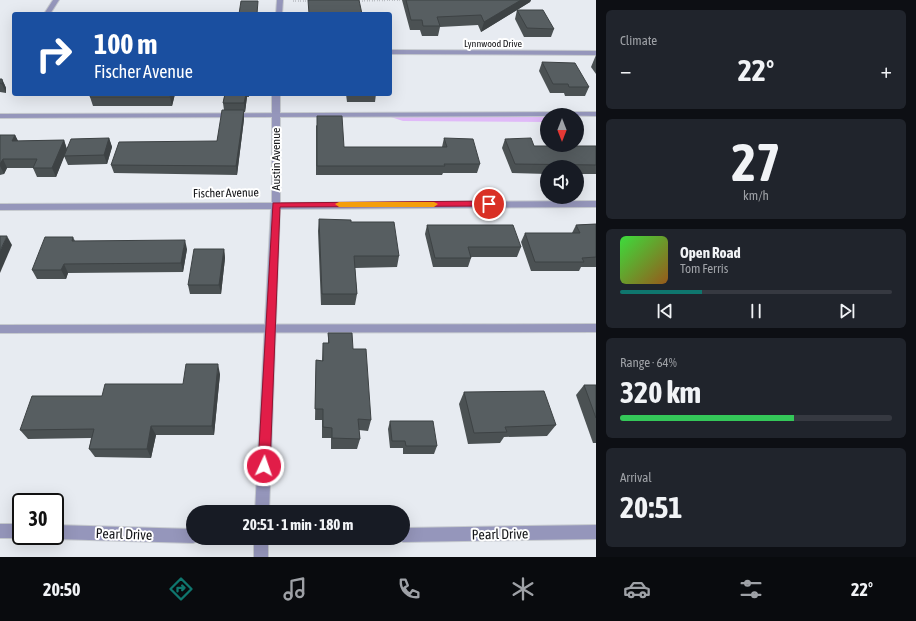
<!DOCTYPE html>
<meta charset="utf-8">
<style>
body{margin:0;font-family:"Asap Condensed",sans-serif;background:#20242c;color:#f1f3f6;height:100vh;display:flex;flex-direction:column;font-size:15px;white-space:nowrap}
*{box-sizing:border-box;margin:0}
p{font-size:13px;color:#9ea1a6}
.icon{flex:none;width:22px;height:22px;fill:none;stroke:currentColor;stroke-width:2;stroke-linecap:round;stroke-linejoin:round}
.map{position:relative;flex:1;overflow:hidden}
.panel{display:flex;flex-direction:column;gap:10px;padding:10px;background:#0d0f14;width:320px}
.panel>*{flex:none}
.guide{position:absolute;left:12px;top:12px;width:380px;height:84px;border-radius:4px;box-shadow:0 4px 16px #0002;background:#1a4fa0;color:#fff;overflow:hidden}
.needle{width:26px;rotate:180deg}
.controls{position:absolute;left:540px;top:108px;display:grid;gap:8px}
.controls a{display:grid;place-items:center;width:44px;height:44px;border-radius:50%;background:#171b24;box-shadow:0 4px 16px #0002;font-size:20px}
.speed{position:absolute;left:12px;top:493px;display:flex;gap:8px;font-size:20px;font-weight:700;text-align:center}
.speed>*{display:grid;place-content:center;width:52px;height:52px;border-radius:50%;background:#171b24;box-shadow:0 4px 16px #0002;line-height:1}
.speed .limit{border:2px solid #111;border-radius:6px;background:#fff;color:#111}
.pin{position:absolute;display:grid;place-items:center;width:34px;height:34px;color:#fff;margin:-17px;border:2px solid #fff;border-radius:50%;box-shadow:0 1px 4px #0007}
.me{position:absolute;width:44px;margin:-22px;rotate:3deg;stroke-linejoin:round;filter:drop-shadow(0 0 3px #0008)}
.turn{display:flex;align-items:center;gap:14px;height:84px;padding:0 16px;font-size:18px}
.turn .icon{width:52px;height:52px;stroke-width:2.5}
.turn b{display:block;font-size:28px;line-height:34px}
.big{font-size:30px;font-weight:700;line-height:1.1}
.panel .widget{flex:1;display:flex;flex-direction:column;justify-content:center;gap:6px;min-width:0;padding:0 14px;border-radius:6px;background:#20242c}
.panel .dial{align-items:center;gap:0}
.dial b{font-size:52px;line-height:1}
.song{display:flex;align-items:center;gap:12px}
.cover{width:48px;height:48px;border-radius:6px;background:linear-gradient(135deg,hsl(120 70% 55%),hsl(30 70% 35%))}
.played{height:4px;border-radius:2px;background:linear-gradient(90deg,#0f766e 30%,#363941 30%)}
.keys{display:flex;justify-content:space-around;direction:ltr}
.heat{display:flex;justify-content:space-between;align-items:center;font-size:22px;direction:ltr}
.charge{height:6px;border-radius:3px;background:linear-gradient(90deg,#34c759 64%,#363941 0)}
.trip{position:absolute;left:186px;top:505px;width:224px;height:40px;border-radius:20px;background:#171b24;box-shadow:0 4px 16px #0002;font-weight:700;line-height:40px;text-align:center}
.menu{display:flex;height:64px;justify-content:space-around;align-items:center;background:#090b0e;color:#9ea1a6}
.menu .icon{width:28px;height:28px}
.menu .active{color:#0f766e}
.menu b{font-size:18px;color:#f1f3f6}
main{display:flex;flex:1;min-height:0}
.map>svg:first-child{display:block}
.green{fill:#e0baf8}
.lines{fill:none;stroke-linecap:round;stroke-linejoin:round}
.service-casing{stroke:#c5c9ce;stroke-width:2}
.minor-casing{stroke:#c5c9ce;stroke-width:2}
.path{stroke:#888b8f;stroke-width:1.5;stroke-dasharray:0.5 2;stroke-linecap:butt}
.service{fill:#9596bb;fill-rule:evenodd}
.minor{fill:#9596bb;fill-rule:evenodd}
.wall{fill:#4b5153}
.shaded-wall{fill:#3d4244}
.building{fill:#575e61;stroke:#3d4244}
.route{fill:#e11d48;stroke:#92132f}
.slow{fill:#f59e0b}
.labels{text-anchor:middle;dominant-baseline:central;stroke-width:4;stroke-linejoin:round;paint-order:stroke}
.far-street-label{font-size:10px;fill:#141518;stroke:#fff}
.street-label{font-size:12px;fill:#141518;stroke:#fff}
.near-street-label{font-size:14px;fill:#141518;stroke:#fff}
</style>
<main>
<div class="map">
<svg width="596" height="557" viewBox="0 0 596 557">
<rect width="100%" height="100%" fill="#e7ebf1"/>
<path class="green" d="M 547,116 L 547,122 L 403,121 L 391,117 Z"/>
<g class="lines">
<g class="service-casing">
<g id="service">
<path d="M 596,112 L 596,116 L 547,115 L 547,116 L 0,118 L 0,114 Z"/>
<path d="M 596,324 L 596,332 L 0,333 L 0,325 Z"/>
</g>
</g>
<g class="minor-casing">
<g id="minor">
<path d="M 53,0 L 59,0 L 50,14 L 44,14 Z"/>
<path d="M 277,0 L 283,0 L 282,14 L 276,14 Z"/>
<path d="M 390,50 L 596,51 L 596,55 L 390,54 Z"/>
<path d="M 272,94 L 280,94 L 280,203 L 596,201 L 596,207 L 280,209 L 269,512 L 255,512 L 271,209 L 0,210 L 0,204 L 272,203 Z"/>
<path d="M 0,524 L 21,524 L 21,536 L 26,536 L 21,538 L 0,538 Z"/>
<path d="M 55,525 L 193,529 L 193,538 L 199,538 L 198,541 L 193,543 L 55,539 L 50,536 L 55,536 Z"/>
<path d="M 596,525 L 596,539 L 403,542 L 397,538 L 403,538 L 403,528 Z"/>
<rect x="254" y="538" width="14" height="19"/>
</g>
</g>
<g class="path">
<path d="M 293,1 L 310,1"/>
<path d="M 357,1 L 404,0"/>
</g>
<use href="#service" class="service"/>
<use href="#minor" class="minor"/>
</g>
<g class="wall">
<path d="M 402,0 L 531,0 L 530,2 L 481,32 L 478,25 L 440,27 L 438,36 L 422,36 L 420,30 L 410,30 Z"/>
<path d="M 517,10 L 554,29 L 551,37 L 524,37 L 515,19 Z"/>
<path d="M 596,55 L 596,74 L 591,67 Z"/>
<path d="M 542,62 L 589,87 L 585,96 L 565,96 L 564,93 L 550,93 L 539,71 Z"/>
<path d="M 0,79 L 2,79 L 6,88 L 6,93 L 0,92 Z"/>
<path d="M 91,94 L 175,94 L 172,106 L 93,106 L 90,97 Z"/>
<path d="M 224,94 L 249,94 L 249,97 L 247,97 L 245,112 L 244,112 L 244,119 L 237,175 L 114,173 L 111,165 L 217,141 L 224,110 L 223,103 L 224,97 Z"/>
<path d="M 346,94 L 376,94 L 375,102 L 347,102 Z"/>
<path d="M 316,125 L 344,147 L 442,147 L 444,138 L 480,164 L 477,173 L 443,173 L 442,175 L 316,175 Z"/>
<path d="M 0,135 L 15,135 L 18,141 L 64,140 L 67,149 L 109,138 L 112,147 L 107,164 L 68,165 L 64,156 L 56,177 L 37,177 L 33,168 L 7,168 L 4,174 L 0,175 Z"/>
<path d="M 505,139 L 534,146 L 596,146 L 596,174 L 577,174 L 577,167 L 547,167 L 547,174 L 512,173 L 502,148 Z"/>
<path d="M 319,219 L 351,222 L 399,256 L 397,267 L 355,268 L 357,294 L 355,305 L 321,305 L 318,231 Z"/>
<path d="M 596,224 L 596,267 L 581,267 L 579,271 L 531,271 L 521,242 L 525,233 L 572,233 L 576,225 Z"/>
<path d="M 427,225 L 521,247 L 517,257 L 471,257 L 471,258 L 468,267 L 433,267 L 425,234 Z"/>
<path d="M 73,237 L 75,241 L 187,249 L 183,272 L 68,273 L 66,279 L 37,279 L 32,270 Z"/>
<path d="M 224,249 L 225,258 L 221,294 L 190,294 L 188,285 Z"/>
<path d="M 328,333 L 353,349 L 371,420 L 368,431 L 359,430 L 360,439 L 357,449 L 331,449 L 331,438 L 322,438 L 322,420 L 315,420 L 316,360 L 322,361 L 323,343 L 328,343 Z"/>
<path d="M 220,374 L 214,435 L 156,435 L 151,458 L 95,457 L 89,449 L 91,438 L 28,439 L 20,430 L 102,396 L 183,384 Z"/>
<path d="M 584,385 L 596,385 L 596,443 L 593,443 L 576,395 Z"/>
<path d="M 464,392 L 556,425 L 547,436 L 504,437 L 500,443 L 468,444 L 459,404 Z"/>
<path d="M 390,421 L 437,446 L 434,454 L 403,454 L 403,448 L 390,448 L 388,429 Z"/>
</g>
<g class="shaded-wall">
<path d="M 521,0 L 531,0 L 530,2 L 481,32 L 484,22 Z"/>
<path d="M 2,79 L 6,88 L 6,93 L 2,84 Z"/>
<path d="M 171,94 L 175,94 L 172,106 L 170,97 Z"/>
<path d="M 246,94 L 247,94 L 247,97 L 245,112 L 244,103 Z"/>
<path d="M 244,110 L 244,119 L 237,175 L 236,166 Z"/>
<path d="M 15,135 L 20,145 L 12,141 Z"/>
<path d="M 109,138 L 112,147 L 107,164 L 104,155 Z"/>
<path d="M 64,140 L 67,150 L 56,177 L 52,168 Z"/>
<path d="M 3,159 L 7,168 L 4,174 L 0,166 L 0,164 Z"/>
<path d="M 7,236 L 12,245 L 0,273 L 0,251 Z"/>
<path d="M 185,240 L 187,249 L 183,272 L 181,263 Z"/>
<path d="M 224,249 L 225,258 L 221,294 L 219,285 Z"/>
<path d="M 64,264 L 68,273 L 66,279 L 61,270 Z"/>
<path d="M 218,364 L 220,374 L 214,435 L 212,426 Z"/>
<path d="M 151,426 L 156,435 L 151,458 L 147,449 Z"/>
</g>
<g class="building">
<path d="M 308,0 L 359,0 L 362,14 L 309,14 Z"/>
<path d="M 406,0 L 521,0 L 484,22 L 481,15 L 437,17 L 440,26 L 423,26 L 422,20 L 411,20 Z"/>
<path d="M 241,1 L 258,1 L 257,14 L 239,14 Z"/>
<path d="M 517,10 L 543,10 L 554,29 L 527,28 Z"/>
<path d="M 542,62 L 575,63 L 589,87 L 569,87 L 568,84 L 553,84 Z"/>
<path d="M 0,79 L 2,79 L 2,84 L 0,83 Z"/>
<path d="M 91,94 L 171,94 L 170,97 L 90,97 Z"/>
<path d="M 225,94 L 246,94 L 244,103 L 223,103 Z"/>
<path d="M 222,110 L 244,110 L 236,166 L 111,165 L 119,142 L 217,141 Z"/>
<path d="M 317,116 L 342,116 L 344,147 L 447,147 L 444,138 L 473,139 L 480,164 L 444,164 L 445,166 L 317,166 Z"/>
<path d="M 0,135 L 15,135 L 12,141 L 64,140 L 52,168 L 33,168 L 37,159 L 3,159 L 0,164 Z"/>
<path d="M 109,138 L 104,155 L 64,156 L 71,139 Z"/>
<path d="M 531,138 L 534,146 L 596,146 L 596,165 L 515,164 L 505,139 Z"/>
<path d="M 319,219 L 351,220 L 351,222 L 394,222 L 399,256 L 354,256 L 357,294 L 322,294 Z"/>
<path d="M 596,224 L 596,257 L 582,258 L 584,262 L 535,262 L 525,233 L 580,233 L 576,225 Z"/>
<path d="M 427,225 L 513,225 L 521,247 L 468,247 L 471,258 L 435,258 Z"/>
<path d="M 0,236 L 7,236 L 0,251 Z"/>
<path d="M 45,237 L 73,237 L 72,241 L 185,240 L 181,263 L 64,264 L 61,270 L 32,270 Z"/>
<path d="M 194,249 L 224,249 L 219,285 L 188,285 Z"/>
<path d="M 328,333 L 352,333 L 353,349 L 366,349 L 371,420 L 358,419 L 360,439 L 332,438 L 332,428 L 323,427 L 323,409 L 315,409 L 316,360 L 323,361 L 323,343 L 329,343 Z"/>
<path d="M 186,364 L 218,364 L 212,426 L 151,426 L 147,449 L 89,449 L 94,429 L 20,430 L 32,396 L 102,396 L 105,384 L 183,384 Z"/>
<path d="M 584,385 L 596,385 L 596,418 Z"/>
<path d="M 544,391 L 556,425 L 505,427 L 507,432 L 474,433 L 464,392 Z"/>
<path d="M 390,421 L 433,421 L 437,446 L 406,446 L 405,441 L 392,441 Z"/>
</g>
<path class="route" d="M 489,201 L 492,202 L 492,206 L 280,207 L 270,466 L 268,470 L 264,472 L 260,470 L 258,466 L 273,203 Z"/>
<path class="slow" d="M 339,202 L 434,202 L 438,204 L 434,207 L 339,207 L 335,204 Z"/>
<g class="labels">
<g class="far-street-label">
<text x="493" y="43">Lynnwood Drive</text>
</g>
<g class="street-label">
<text transform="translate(276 159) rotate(-90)">Austin Avenue</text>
<text transform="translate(226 193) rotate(-1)">Fischer Avenue</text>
</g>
<g class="near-street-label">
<text transform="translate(124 534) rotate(2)">Pearl Drive</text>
<text transform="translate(500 534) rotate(-1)">Pearl Drive</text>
</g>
</g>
</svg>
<div class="controls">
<a><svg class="needle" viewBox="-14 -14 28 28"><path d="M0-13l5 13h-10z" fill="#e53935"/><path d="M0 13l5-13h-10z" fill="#9ea1a6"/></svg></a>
<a><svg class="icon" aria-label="sound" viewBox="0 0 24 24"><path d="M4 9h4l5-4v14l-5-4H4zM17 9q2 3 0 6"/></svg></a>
</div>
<div class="speed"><div class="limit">30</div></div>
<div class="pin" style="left:489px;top:204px;background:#d93025"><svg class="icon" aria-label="arrive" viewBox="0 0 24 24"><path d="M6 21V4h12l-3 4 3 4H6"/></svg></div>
<svg class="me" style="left:264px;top:466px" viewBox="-20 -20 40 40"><circle r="17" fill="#e11d48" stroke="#fff" stroke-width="3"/><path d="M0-11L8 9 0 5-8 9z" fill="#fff"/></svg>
<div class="trip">20:51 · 1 min · 180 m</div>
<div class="guide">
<div class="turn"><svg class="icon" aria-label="right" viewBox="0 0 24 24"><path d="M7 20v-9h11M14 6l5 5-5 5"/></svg><div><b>100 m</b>Fischer Avenue</div></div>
</div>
</div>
<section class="panel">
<div class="widget"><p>Climate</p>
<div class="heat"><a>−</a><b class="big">22°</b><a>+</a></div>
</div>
<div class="widget dial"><b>27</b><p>km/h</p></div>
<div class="widget">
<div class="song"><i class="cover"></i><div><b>Open Road</b><p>Tom Ferris</p></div></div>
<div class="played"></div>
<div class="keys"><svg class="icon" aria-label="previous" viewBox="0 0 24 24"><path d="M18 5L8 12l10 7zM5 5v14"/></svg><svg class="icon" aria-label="pause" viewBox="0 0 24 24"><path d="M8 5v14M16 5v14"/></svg><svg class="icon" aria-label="next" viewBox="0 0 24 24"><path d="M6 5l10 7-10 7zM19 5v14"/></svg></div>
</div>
<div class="widget"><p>Range · 64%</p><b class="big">320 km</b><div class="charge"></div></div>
<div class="widget"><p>Arrival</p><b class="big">20:51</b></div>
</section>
</main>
<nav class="menu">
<b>20:50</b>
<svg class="icon active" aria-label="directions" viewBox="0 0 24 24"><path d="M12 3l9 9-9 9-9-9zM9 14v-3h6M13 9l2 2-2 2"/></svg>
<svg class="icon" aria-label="music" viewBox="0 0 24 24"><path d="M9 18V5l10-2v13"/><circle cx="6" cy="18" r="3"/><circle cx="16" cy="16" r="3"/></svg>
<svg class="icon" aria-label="phone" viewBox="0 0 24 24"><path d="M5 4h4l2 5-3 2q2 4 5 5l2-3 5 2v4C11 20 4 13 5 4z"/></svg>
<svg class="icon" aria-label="climate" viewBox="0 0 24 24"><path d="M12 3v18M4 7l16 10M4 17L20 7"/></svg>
<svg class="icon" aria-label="car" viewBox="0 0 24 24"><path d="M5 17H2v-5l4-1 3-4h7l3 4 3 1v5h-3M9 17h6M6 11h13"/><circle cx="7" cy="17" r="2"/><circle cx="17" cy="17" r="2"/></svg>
<svg class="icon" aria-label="filters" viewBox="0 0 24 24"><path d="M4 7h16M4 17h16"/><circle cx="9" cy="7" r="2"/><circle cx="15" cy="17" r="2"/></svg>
<b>22°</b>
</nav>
